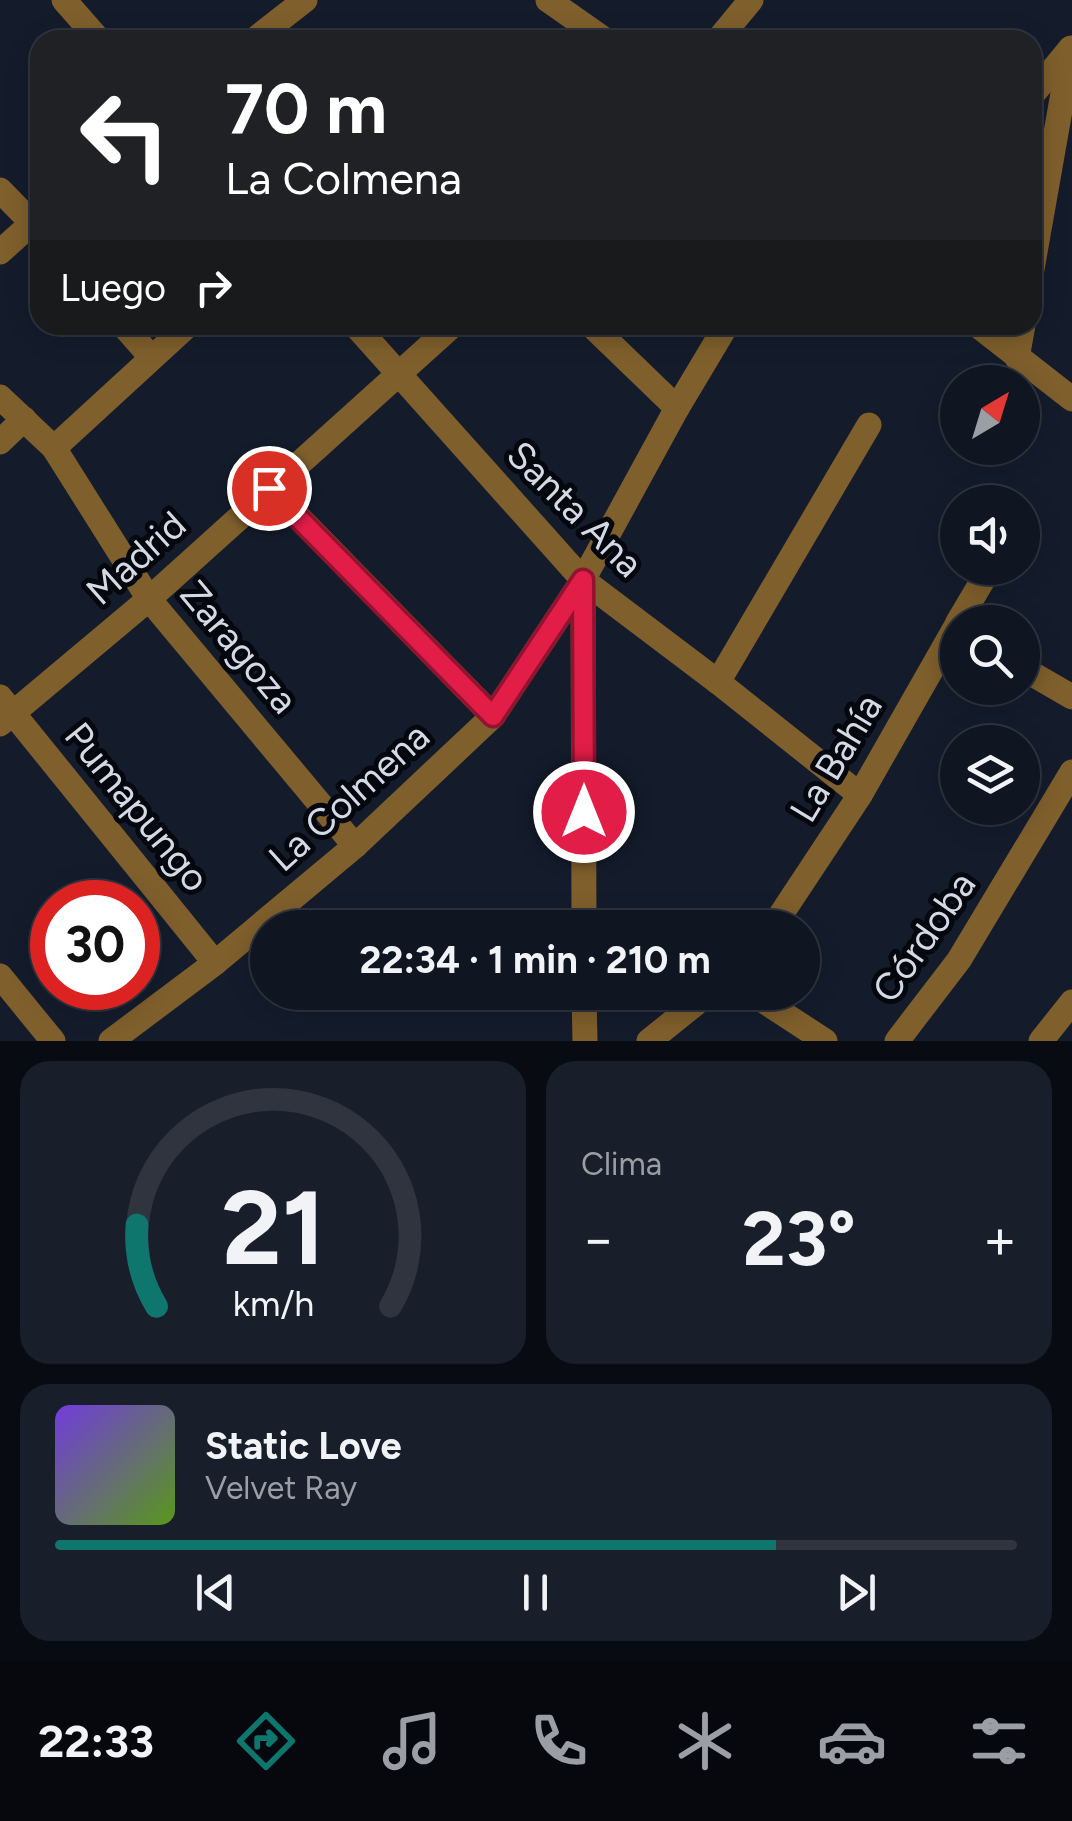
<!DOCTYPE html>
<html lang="es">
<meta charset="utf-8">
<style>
body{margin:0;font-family:Figtree,sans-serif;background:#181e2a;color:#f1f3f6;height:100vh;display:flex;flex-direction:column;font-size:38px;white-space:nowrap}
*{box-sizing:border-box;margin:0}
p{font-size:32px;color:#9b9fa5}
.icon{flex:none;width:55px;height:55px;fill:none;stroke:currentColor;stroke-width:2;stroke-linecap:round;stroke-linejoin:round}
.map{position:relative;height:1041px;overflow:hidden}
.panel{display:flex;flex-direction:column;gap:20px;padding:20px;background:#080c12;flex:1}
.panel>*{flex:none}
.guide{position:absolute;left:30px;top:30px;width:1012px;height:305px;border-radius:30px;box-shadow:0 5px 25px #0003,0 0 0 2px #2f343f;background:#202124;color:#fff;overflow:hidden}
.needle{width:65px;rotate:38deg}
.fabs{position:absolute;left:940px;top:365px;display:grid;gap:20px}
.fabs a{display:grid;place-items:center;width:100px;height:100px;border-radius:50%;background:#0f1521;box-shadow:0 5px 25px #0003,0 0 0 2px #2f343f;font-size:50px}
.speed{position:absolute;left:30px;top:880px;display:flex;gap:20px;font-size:50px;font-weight:700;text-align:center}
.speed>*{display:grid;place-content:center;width:130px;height:130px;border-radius:50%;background:#0f1521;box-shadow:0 5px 25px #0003,0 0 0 2px #2f343f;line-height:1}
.speed .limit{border:15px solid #d22;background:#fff;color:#111}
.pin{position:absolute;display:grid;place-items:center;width:85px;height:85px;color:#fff;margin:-42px;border:5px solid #fff;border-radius:50%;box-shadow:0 2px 10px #0007}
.me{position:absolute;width:110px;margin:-55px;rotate:0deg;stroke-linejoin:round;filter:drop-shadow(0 0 8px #0008)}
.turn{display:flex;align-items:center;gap:35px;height:210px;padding:0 30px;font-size:45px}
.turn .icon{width:130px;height:130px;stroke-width:2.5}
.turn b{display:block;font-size:70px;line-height:85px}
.then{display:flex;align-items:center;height:95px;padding:0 30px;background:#0003;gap:20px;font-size:38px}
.big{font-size:75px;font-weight:700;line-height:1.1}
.panel .widget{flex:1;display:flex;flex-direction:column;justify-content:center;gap:15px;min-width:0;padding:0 35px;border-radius:30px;background:#181e2a}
.panel .dial{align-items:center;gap:0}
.dial svg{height:260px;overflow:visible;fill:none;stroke:#2f343f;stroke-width:7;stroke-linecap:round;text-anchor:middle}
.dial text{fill:#f1f3f6;stroke:none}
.song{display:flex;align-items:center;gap:30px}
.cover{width:120px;height:120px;border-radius:15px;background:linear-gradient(135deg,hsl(260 70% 55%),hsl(90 70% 35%))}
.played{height:10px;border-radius:5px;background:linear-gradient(90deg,#0f766e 75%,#2f343f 75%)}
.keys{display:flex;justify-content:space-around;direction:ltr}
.heat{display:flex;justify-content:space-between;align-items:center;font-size:55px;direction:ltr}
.panel .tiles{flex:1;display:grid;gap:20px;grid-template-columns:1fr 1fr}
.widget:last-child{grid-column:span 2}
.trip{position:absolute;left:250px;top:910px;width:570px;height:100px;border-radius:50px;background:#0f1521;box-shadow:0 5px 25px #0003,0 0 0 2px #2f343f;font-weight:700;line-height:100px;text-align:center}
.menu{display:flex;height:160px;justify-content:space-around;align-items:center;background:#06080d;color:#9b9fa5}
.menu .icon{width:70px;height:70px}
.menu .on{color:#0f766e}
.menu b{font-size:45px;color:#f1f3f6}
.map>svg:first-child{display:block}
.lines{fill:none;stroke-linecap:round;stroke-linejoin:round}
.minor{stroke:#7f5f2c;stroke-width:25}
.route-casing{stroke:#92132f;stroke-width:25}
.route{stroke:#e11d48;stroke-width:18}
.labels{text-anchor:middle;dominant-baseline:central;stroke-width:10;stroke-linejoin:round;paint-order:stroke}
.street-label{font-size:38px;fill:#d3dae5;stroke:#04070d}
</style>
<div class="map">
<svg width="1072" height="1041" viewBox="0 0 1072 1041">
<rect width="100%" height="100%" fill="#141c2c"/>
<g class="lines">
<g class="minor">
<path d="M 64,0 L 99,40"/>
<path d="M 548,0 L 605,40"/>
<path d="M 254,40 L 305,0"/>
<path d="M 718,40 L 751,0"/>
<path d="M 1032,95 L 1070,49"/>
<path d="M 0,190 L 40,231"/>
<path d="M 0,252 L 40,216"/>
<path d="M 1032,269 L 1071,48"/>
<path d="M 123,325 L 151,357"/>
<path d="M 355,325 L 583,580 L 718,682 L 860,795"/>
<path d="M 591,325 L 677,408"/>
<path d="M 977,325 L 1072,399"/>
<path d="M 1017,358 L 1023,325"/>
<path d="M 0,397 L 54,448 L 149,599 L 355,846"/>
<path d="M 0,442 L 24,419"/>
<path d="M 54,448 L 188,325"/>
<path d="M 269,487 L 493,716"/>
<path d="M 583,580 L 584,928"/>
<path d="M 958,622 L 990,568"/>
<path d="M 1022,668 L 1072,697"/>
<path d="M 718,682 L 869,425"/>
<path d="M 0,697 L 215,963"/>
<path d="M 0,724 L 149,599 L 453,325"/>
<path d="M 772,928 L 860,795 L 958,623"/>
<path d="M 0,976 L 53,1041"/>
<path d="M 584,992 L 585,1041"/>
<path d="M 750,992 L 825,1041"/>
<path d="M 111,1041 L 215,963 L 355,846 L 493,716 L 583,580 L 677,408 L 726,326"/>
<path d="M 649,1041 L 710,992"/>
<path d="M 897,1041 L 959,960 L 1072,772"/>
<path d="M 1041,1041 L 1072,1002"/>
</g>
</g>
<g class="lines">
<g class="route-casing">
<path id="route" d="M 269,488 L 493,716 L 583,580 L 584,812"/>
</g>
<use href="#route" class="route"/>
</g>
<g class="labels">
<g class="street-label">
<text transform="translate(575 509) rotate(45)">Santa Ana</text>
<text transform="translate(136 558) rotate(-42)">Madrid</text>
<text transform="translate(239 647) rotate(50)">Zaragoza</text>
<text transform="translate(836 758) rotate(-59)">La Bahía</text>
<text transform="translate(349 797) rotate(-42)">La Colmena</text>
<text transform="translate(137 807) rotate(51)">Pumapungo</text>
<text transform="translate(924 937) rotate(-55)">Córdoba</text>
</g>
</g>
</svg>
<div class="fabs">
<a><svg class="needle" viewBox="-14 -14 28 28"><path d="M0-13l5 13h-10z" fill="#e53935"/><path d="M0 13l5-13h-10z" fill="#9b9fa5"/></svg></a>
<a><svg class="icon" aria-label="sound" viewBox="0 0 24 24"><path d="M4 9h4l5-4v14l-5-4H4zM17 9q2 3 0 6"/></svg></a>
<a><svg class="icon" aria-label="search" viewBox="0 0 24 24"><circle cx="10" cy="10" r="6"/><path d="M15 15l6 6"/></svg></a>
<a><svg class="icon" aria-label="layers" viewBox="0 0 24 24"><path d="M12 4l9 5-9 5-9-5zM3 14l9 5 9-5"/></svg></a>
</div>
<div class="speed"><div class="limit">30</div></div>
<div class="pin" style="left:269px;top:488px;background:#d93025"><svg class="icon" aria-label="arrive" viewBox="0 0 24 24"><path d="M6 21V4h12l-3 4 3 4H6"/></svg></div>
<svg class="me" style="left:584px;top:812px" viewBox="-20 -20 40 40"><circle r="17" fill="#e11d48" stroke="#fff" stroke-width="3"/><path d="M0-11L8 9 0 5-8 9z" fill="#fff"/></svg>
<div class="trip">22:34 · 1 min · 210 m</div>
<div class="guide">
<div class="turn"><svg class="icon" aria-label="left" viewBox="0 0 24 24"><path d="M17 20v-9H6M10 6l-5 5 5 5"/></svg><div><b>70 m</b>La Colmena</div></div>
<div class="then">Luego<svg class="icon" aria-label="right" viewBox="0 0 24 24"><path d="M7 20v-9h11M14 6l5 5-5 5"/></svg></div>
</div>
</div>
<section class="panel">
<div class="tiles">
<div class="widget dial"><svg viewBox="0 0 100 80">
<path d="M14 69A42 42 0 1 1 86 69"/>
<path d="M14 69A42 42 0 0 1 8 44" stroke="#0f766e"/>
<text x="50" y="56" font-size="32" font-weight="700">21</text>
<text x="50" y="72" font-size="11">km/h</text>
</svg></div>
<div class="widget"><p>Clima</p>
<div class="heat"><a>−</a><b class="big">23°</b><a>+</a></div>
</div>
<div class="widget">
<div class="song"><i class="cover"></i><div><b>Static Love</b><p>Velvet Ray</p></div></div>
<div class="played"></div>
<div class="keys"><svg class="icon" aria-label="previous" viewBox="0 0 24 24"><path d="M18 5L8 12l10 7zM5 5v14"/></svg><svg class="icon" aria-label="pause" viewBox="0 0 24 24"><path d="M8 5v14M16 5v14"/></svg><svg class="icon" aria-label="next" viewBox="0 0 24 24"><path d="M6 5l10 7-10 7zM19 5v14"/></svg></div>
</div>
</div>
</section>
<nav class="menu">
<b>22:33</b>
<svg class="icon on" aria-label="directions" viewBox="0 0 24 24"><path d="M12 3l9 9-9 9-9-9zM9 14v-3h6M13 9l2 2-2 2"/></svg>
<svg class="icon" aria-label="music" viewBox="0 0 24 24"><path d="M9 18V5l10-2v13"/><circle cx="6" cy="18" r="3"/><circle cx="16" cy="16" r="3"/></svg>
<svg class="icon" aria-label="phone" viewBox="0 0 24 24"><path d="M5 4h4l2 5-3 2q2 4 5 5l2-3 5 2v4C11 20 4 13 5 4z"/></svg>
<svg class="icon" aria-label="climate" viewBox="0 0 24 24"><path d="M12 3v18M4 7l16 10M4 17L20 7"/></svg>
<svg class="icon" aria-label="car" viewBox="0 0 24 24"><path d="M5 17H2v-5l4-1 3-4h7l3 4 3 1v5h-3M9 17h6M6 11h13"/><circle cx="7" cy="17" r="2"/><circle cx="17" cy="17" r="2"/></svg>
<svg class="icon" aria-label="filters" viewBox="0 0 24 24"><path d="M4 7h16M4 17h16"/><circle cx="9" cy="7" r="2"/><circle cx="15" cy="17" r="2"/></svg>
</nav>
